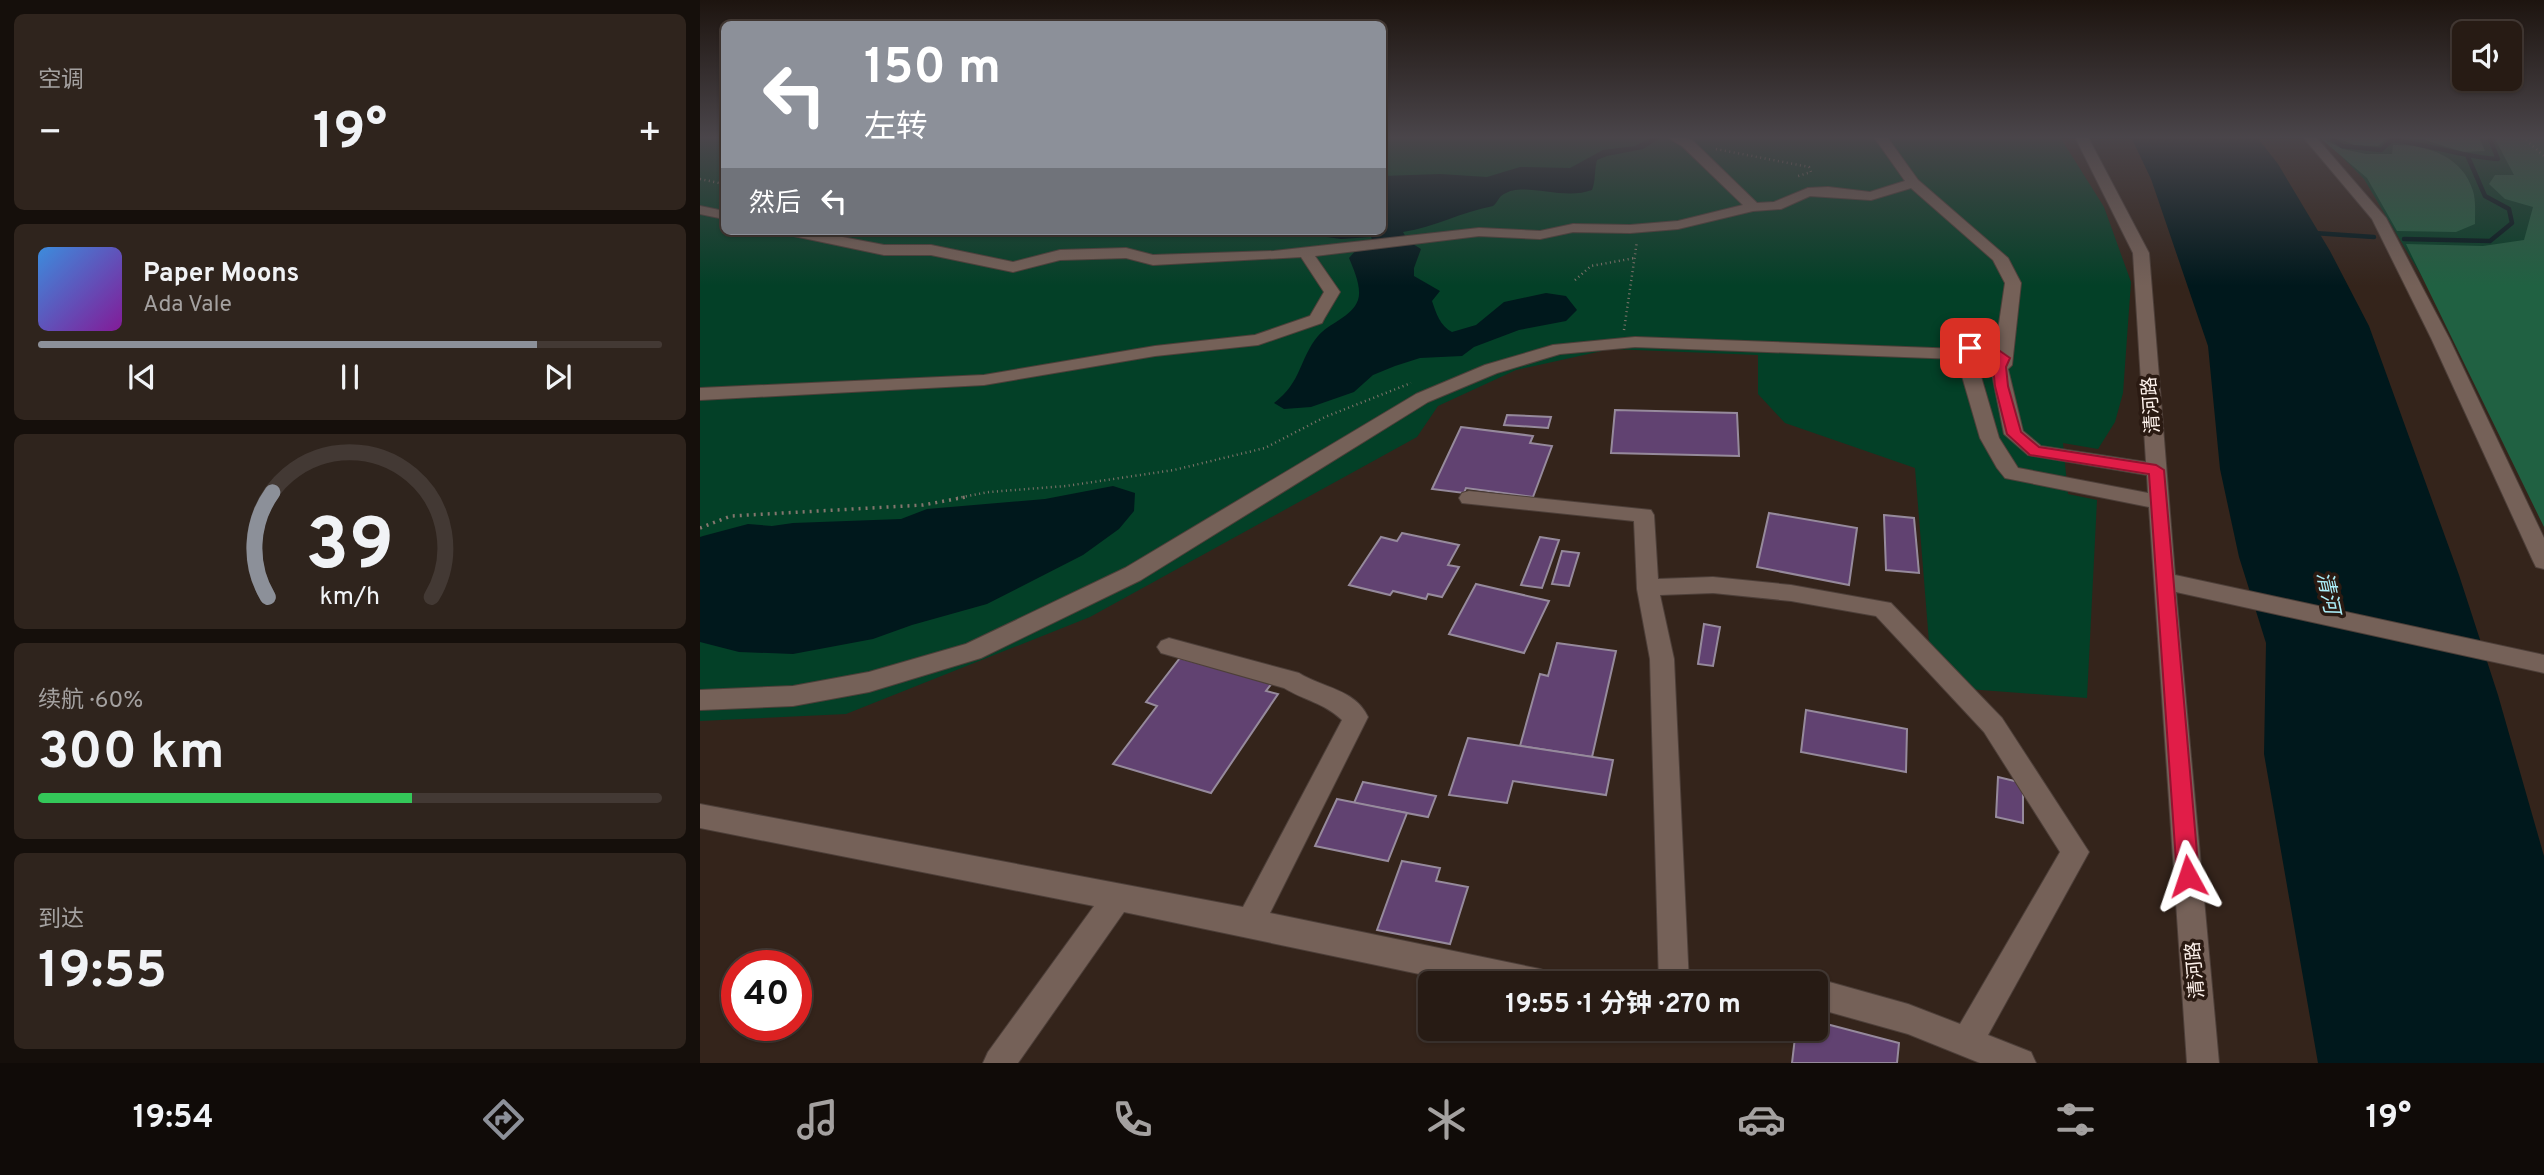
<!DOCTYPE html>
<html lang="zh">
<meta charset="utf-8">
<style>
body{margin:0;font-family:Overpass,"Noto Sans SC",sans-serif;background:#2f241d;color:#f1f3f6;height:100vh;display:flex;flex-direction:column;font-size:26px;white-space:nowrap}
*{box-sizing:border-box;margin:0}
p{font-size:23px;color:#a4a1a0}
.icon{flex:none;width:38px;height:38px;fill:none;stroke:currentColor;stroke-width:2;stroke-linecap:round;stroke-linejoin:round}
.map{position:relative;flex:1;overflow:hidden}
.drawer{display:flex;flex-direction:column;gap:14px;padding:14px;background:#150f0b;width:700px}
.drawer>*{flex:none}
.hud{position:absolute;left:21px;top:21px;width:665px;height:214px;border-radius:10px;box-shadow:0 2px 5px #0004,0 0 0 2px #433934;background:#8c9099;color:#fff;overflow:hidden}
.controls{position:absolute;left:1752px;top:21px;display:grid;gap:14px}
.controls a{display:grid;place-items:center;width:70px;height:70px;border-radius:10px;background:#271b14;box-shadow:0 2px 5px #0004,0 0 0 2px #433934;font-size:35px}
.speed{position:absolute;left:21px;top:950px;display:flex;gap:14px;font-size:35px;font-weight:700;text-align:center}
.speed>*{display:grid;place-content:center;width:91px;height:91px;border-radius:50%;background:#271b14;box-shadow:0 2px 5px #0004,0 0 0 2px #433934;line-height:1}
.speed .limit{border:10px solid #d22;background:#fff;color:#111}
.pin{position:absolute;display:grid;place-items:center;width:60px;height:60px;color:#fff;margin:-30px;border-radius:14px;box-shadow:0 4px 10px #0006}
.me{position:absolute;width:77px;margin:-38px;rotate:355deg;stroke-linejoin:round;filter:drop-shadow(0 0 5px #0008)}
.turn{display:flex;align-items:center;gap:24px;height:147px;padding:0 28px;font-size:32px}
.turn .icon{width:91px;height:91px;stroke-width:2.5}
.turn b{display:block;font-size:49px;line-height:60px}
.then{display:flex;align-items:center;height:66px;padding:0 28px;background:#0003;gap:14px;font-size:26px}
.big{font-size:52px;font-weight:700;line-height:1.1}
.drawer .card{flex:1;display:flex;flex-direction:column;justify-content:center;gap:10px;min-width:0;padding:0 24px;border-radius:10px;background:#2f241d}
.drawer .dial{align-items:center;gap:0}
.dial svg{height:182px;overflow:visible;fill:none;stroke:#433934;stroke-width:7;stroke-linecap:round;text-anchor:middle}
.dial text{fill:#f1f3f6;stroke:none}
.song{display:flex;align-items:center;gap:21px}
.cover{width:84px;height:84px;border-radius:10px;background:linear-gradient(135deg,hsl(210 70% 55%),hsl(290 70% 35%))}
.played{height:7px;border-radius:4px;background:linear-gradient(90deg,#8c9099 80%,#433934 80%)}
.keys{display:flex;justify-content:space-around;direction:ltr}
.heat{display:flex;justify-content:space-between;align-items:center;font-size:38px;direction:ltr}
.charge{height:10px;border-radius:5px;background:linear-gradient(90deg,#34c759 60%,#433934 0)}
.trip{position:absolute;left:718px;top:971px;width:410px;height:70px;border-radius:10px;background:#271b14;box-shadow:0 2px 5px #0004,0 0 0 2px #433934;font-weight:700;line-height:70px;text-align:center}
.menu{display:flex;height:112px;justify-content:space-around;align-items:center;background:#100b08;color:#a4a1a0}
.menu .icon{width:49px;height:49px}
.menu .on{color:#8c9099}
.menu b{font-size:32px;color:#f1f3f6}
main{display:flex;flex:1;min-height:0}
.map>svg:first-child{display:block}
.green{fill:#034027}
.forest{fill:#206142}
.water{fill:#00181c}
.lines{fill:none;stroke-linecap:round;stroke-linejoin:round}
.stream{stroke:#00181c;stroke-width:4.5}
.building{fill:#614271;stroke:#968a9c;stroke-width:2}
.minor-casing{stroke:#4d3f39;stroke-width:2}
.path-far1{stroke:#84766e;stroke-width:2.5;stroke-dasharray:1 3.5;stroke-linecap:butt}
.path{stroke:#84766e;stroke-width:3.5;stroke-dasharray:2 5;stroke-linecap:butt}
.minor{fill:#756158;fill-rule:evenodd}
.route{fill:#e11d48;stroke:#92132f;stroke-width:2}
.labels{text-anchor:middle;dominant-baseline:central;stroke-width:7;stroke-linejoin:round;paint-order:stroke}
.street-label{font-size:19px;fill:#fef2ec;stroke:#2a1a12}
.water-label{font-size:21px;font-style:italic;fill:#aceffa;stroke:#2a1a12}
</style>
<main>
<section class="drawer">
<div class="card"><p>空调</p>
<div class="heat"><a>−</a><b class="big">19°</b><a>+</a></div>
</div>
<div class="card">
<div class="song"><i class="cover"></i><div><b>Paper Moons</b><p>Ada Vale</p></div></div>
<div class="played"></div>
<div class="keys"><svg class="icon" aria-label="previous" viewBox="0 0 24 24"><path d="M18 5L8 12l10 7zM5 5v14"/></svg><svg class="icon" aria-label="pause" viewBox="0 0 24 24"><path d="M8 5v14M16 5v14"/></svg><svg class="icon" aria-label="next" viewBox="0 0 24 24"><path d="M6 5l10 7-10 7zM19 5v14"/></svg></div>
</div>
<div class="card dial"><svg viewBox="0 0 100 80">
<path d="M14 69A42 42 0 1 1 86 69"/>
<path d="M14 69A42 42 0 0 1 16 23" stroke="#8c9099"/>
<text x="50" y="56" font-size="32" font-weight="700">39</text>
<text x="50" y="72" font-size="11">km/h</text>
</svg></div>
<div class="card"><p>续航 · 60%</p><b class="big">300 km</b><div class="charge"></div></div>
<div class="card"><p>到达</p><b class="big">19:55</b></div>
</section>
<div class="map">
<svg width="1844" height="1063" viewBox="0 0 1844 1063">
<rect width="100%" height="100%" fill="#34241b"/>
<g class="green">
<path d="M 0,137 L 24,137 L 24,231 L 682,231 L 683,137 L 1360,137 L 1404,207 L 1431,282 L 1423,393 L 1415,422 L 1398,449 L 1363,443 L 1368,494 L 1397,500 L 1387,698 L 1254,688 L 1231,667 L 1215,468 L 1085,423 L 1058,394 L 1058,355 L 911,349 L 816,370 L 738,406 L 717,437 L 390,617 L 146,714 L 0,721 Z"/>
<path d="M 1622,137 L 1844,137 L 1844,522 L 1727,285 L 1664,179 Z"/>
</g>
<g class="forest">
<path d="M 1619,137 L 1643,149 L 1666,154 L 1692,154 L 1693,145 C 1726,144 1763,156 1773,191 C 1776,201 1775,213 1775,224 L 1756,232 L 1697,231 L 1667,178 Z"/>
<path d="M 1635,137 L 1779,137 L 1785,151 L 1763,152 L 1725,140 L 1689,137 L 1678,146 L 1654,145 Z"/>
<path d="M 1794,137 L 1844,137 L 1844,527 L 1706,244 L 1783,246 L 1824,240 L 1833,207 L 1805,199 L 1789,184 L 1795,175 L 1814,175 Z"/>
</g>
<g class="water">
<path d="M 952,137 L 962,137 L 943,149 L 907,156 L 897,160 C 894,171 896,180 892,190 C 863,201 824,181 804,194 C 799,196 798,202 793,206 C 761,212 735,227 703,232 L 708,241 L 721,249 L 714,268 L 714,276 L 740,291 L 732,301 C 736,313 740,326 752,332 L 776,325 L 804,302 L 846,293 L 866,296 L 877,310 L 866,321 L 819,330 L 774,347 L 762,356 L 720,358 L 695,366 L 673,375 L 654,392 L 611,407 L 584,409 L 574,403 C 602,382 599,359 618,336 C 629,323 652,317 658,300 C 662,288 654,270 649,258 L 656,250 L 675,246 L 671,237 L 641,239 L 591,232 L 541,231 L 682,231 L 683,176 L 740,174 L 787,177 L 820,167 L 870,168 L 903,150 L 935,146 Z"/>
<path d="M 1431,137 L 1557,137 L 1578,164 L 1630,251 L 1669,326 L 1759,575 L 1798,695 L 1844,856 L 1844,1063 L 1618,1063 L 1564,754 L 1566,643 L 1539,557 L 1520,469 L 1508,346 L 1451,179 Z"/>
<path d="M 413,486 L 435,493 L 434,511 L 419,529 L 383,555 L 287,604 L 212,625 L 173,639 L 93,654 L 39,652 L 0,642 L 0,537 L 3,536 L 48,524 L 72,526 L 93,523 L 201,519 L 227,509 L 345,499 Z"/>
</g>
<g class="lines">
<g class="stream">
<path d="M 1630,137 L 1642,146 L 1681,150 L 1692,140 C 1729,144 1761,157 1798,159 L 1789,137"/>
<path d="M 1614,233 L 1674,237"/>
<path d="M 1704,239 L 1790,241 L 1812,223 L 1809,209 L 1785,196 L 1768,157"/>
</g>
</g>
<g class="building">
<path d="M 915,410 L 1037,413 L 1039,456 L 911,453 Z"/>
<path d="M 807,415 L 851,417 L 848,428 L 804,425 Z"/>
<path d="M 761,427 L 833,436 L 830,443 L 852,446 L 833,497 L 766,488 L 764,493 L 732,489 Z"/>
<path d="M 1069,513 L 1157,528 L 1149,585 L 1057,567 Z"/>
<path d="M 1184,515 L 1214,518 L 1219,573 L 1186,570 Z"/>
<path d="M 702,533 L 759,545 L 748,565 L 759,567 L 742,597 L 728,594 L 726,599 L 693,591 L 690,595 L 649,585 L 681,537 L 697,541 Z"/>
<path d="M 840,537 L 859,540 L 842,588 L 821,585 Z"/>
<path d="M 862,551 L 879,553 L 869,586 L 852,584 Z"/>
<path d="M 776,584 L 849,601 L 824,653 L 749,634 Z"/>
<path d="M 1004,624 L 1020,627 L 1013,666 L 998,664 Z"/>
<path d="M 857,643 L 916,651 L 892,757 L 820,746 L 840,674 L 848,676 Z"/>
<path d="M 480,658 L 572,683 L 566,691 L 578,694 L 511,793 L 413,764 L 457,706 L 446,702 Z"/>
<path d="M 1106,710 L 1207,729 L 1206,772 L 1101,752 Z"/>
<path d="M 768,738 L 913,760 L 906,795 L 813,781 L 807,803 L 749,795 Z"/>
<path d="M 1298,777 L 1323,783 L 1323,823 L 1296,817 Z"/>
<path d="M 663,782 L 736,796 L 728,817 L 654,803 Z"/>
<path d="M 637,799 L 707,813 L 688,861 L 615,846 Z"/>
<path d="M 702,861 L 740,868 L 736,881 L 768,887 L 750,944 L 677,930 Z"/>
<path d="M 1115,1021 L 1199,1043 L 1197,1063 L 1092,1063 L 1096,1029 L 1115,1029 Z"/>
</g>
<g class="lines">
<g class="minor-casing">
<g id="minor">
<path d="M 967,137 L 984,137 L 992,140 L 1057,203 L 1074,202 L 1108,188 L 1128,187 L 1170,192 L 1205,181 L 1174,137 L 1187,137 L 1218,180 L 1308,258 L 1321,283 L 1312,365 L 1308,369 L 1323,431 L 1341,446 L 1446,462 L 1433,253 L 1375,137 L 1388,137 L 1449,253 L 1475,575 L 1844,655 L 1844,673 L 1476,592 L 1519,1063 L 1487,1063 L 1449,507 L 1305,478 L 1297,468 L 1280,438 L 1257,359 L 935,347 L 860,354 L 797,373 L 728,402 L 441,580 L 281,658 L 169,692 L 93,706 L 0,710 L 0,690 L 93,686 L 169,672 L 266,644 L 425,568 L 716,394 L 785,365 L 853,345 L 935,337 L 1260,349 L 1276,341 L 1296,344 L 1305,283 L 1293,260 L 1211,188 L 1171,200 L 1110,196 L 1081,209 L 1053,211 L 978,229 L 930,233 L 873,232 L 840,239 L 779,236 L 615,256 L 640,292 L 624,319 L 622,323 L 558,345 L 455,356 L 284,385 L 0,400 L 0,388 L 284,375 L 455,346 L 555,335 L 610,316 L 624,292 L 601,257 L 453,265 L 426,258 L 360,260 L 313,272 L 231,255 L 184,255 L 89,235 L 82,231 L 111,231 L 184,245 L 231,245 L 313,262 L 360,250 L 426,248 L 453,255 L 574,251 L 779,228 L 840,231 L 873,224 L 930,225 L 978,221 L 1043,205 L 982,146 ZM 1279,352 L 1285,352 L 1294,362 L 1287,364 L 1276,361 L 1273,356 ZM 1280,373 L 1292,374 L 1304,434 L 1328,455 L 1447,475 L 1448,493 L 1318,468 L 1299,438 Z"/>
<path d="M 1603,137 L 1616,137 L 1686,218 L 1749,338 L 1844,538 L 1844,569 L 1836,567 L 1833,561 L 1731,338 L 1672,219 Z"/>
<path d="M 0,206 L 24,211 L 24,219 L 0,214 Z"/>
<path d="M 769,491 L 951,510 L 954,515 L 958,579 L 1013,577 L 1091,585 L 1191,603 L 1302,718 L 1389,852 L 1288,1035 L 1331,1052 L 1336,1063 L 1280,1063 L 1208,1034 L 1115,1008 L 1115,984 L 1104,984 L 1115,978 L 1208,1004 L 1260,1024 L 1360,852 L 1284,732 L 1176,616 L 1091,601 L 1013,593 L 960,595 L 974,659 L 989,984 L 959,984 L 950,659 L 937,589 L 934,521 L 762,503 L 759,498 L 762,493 Z"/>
<path d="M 469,638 L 599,673 C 623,688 655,689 668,717 L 570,913 L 840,969 L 851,973 L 855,984 L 767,984 L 424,912 L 318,1063 L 283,1063 L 288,1052 L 394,906 L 0,828 L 0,804 L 543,907 L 642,720 C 623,702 605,701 584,688 L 461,653 L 457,647 L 461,641 Z"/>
</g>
</g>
<g class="path-far1">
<path d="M 1823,137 L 1844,156"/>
<path d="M 1016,149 L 1109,167 L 1111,172 L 1095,177"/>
<path d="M 0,179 L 24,184"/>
<path d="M 875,280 L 891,266 L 935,258"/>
<path d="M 924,330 L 937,241"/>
<path d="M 257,498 L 289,492 L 366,486 L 474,470 L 565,448 L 625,417 L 711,383"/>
</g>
<path class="path" d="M 0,528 L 31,516 L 223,505 L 266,497"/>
<use href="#minor" class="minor"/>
</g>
<linearGradient id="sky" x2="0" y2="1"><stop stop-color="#1d140f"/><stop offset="0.48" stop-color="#4a454a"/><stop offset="1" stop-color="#4a454a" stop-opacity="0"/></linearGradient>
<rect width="1844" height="286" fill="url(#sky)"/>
<path class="route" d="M 1290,344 L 1310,358 L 1306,367 L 1308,386 L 1321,432 L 1339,447 L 1456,465 L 1464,470 L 1499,876 L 1496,883 L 1488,886 L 1481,883 L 1477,876 L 1449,474 L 1330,455 L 1307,434 L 1295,386 L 1293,367 L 1296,359 C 1284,350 1272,355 1264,348 L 1270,344 Z"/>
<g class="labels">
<g class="street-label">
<text transform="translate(1452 405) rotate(-94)">清河路</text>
<text transform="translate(1496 970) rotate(-95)">清河路</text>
</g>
<g class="water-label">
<text transform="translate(1627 593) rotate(78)">清河</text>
</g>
</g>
</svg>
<div class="controls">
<a><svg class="icon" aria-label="sound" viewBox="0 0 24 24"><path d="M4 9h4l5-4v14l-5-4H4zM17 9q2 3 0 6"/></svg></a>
</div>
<div class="speed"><div class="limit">40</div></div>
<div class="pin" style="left:1270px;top:348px;background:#d93025"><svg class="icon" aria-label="arrive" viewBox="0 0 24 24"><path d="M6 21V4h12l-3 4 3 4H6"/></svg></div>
<svg class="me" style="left:1488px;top:876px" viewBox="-20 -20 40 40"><path d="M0-17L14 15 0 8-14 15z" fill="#e11d48" stroke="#fff" stroke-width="4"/></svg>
<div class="trip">19:55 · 1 分钟 · 270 m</div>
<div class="hud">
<div class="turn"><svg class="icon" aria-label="left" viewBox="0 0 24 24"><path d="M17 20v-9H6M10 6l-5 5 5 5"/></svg><div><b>150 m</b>左转</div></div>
<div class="then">然后<svg class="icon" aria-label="left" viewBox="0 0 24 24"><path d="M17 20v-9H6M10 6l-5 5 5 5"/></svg></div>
</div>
</div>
</main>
<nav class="menu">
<b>19:54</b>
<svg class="icon on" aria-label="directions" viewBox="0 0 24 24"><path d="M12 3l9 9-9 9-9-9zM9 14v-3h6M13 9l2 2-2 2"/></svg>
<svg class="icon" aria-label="music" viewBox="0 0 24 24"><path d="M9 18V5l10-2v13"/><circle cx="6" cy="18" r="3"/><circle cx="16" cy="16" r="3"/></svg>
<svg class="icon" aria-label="phone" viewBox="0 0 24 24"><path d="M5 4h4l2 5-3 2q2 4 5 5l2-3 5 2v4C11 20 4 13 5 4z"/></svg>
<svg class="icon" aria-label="climate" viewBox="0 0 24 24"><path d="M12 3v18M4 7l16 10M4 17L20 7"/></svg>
<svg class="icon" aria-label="car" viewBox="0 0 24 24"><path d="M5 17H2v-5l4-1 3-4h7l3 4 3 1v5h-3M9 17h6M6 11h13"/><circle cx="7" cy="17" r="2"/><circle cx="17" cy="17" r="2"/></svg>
<svg class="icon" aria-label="filters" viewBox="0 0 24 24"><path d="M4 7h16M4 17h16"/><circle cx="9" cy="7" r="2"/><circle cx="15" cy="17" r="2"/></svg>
<b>19°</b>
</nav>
